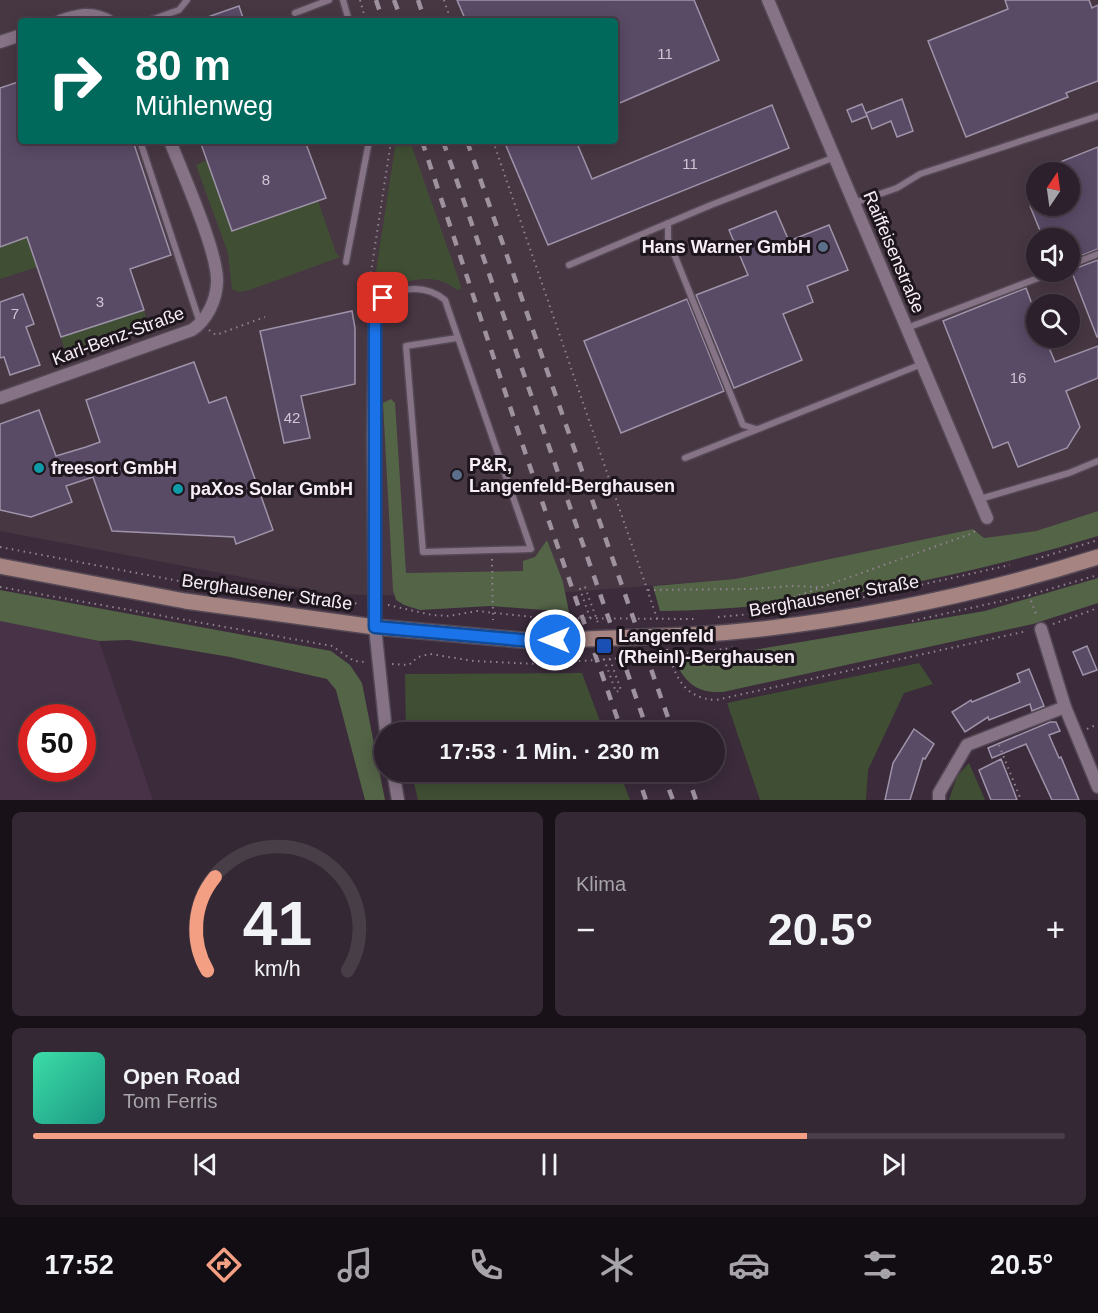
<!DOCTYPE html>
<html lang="de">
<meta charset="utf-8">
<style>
body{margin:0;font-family:Arial,sans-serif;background:#342834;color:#f1f3f6;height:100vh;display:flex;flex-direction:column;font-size:22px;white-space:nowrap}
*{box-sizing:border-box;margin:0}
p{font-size:20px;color:#a6a3a9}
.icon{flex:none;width:33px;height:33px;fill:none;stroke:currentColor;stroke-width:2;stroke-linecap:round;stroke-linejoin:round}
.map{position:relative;height:800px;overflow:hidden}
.side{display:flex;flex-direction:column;gap:12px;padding:12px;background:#181218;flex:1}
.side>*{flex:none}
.top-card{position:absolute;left:18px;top:18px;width:600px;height:126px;border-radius:6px;box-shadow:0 3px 15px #0003,0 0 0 2px #483e48;background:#00695c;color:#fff;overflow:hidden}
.needle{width:39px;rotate:13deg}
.fabs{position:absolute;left:1026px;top:162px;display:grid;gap:12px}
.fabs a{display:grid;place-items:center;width:54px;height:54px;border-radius:50%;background:#2c202c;box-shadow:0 3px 15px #0003,0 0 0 2px #483e48;font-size:30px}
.speed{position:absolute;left:18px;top:704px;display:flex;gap:12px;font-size:30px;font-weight:700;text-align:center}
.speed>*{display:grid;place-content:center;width:78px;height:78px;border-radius:50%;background:#2c202c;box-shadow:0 3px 15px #0003,0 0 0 2px #483e48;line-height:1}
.speed .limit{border:9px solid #d22;background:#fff;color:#111}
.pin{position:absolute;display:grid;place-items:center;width:51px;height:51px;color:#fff;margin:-26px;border-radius:12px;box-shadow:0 3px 9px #0006}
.me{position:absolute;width:66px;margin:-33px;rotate:270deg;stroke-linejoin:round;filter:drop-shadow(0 0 4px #0008)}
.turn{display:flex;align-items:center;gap:21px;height:126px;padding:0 18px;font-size:27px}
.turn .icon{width:78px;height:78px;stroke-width:2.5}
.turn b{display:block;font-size:42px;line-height:51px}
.big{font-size:45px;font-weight:700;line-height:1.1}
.side .tile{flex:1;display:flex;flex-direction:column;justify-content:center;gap:9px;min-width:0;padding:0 21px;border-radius:9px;background:#342834}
.side .dial{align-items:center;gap:0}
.dial svg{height:156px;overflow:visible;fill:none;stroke:#483e48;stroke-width:7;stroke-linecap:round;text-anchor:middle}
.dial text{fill:#f1f3f6;stroke:none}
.song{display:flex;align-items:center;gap:18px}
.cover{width:72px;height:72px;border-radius:9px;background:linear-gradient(135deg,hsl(160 70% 55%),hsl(170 70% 35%))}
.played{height:6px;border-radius:3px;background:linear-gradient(90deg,#f39f83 75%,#483e48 75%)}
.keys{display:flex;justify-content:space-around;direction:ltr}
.heat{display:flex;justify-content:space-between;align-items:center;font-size:33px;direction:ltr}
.side .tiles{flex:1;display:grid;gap:12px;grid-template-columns:1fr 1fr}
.tile:last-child{grid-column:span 2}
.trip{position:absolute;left:374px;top:722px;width:351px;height:60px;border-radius:30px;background:#2c202c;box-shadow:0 3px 15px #0003,0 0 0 2px #483e48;font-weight:700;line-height:60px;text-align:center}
.dock{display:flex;height:96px;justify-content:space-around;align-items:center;background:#120d12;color:#a6a3a9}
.dock .icon{width:42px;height:42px}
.dock .selected{color:#f39f83}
.dock b{font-size:27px;color:#f1f3f6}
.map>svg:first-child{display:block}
.built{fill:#473247;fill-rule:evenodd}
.industrial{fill:#473743;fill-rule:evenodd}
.green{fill:#404f34}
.forest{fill:#546447}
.building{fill:#594a66;stroke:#9e93a9;stroke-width:1.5}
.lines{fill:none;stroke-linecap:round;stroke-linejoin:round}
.lane-casing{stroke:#554855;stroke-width:9}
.street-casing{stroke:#554855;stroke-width:15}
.secondary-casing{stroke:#554855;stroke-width:18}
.path{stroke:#918491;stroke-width:2;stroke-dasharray:1.5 4.5;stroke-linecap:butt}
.lane{stroke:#867386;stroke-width:6}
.street{stroke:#867386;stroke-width:12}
.secondary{stroke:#a58481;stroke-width:15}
.rail{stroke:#9f929f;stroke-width:4.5;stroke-dasharray:10 10;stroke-linecap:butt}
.secondary-bridge-casing{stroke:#554855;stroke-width:18;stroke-linecap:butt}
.path-bridge{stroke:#918491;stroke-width:2;stroke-dasharray:1.5 4.5;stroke-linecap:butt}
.secondary-bridge{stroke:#a58481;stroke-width:15}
.route-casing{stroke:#114b97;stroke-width:15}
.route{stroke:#1a73e8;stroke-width:10}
.service-dot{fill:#5c6f8a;stroke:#1e161d;stroke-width:2}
.culture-dot{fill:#0f9aa8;stroke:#1e161d;stroke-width:2}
.transit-dot{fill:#1a4fb4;stroke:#1e161d;stroke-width:2}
.labels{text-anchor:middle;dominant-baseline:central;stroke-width:6;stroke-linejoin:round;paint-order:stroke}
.number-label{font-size:15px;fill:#d0c5d4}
.poi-label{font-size:18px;font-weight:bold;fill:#f8eef8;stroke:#1e161d;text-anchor:start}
.street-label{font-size:18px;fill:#f8eef8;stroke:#1e161d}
</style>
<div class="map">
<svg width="1098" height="800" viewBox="0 0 1098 800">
<rect width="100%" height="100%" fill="#3b2b3b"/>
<path class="built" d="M 0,621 L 99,641 L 153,800 L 0,800 ZM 32,717 L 82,717 L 82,768 L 32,768 Z"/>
<path class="industrial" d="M 0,0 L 1098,0 L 1098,511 L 1036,531 L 984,538 L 973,529 L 735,579 L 497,598 L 331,594 L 0,531 ZM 21,21 L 615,21 L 615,141 L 21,141 ZM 1036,172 L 1070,172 L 1070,206 L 1036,206 ZM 1036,238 L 1070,238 L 1070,272 L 1036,272 ZM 1036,304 L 1070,304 L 1070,338 L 1036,338 Z"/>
<g class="green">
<path d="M 396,141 L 410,141 L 462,289 L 457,290 C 434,271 412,281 385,287 L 381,277 L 375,278 Z"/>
<path d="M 207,160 L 232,231 L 318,201 L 336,253 L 340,257 L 250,290 L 239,292 L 232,289 L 228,253 L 196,165 Z"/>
<path d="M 25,230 L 37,267 L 0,279 L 0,247 Z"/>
<path d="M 144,310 L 150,332 L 140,331 L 66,356 L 61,337 Z"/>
<path d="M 919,663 L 933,684 L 904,693 L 868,770 L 866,800 L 760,800 L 727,703 Z"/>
<path d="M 582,673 L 604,732 L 406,732 L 405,674 Z"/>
<path d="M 969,763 L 985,800 L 949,800 L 957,776 Z"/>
<path d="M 411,771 L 619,771 L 630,800 L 418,800 Z"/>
</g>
<g class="forest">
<path d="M 391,399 L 395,403 L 406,573 L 523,571 L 523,561 L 535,557 L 547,540 L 563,582 L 569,612 L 490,606 L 420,610 L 404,605 L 396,600 L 393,590 L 383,403 Z"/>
<path d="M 1098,511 L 1098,536 C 955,579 810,609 660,611 L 653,586 L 735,579 L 973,529 L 984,538 L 1036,531 Z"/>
<path d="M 1098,578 L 1098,603 L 1033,624 L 723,692 C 698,693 687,685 676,663 L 985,611 Z"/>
<path d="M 0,590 L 331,651 L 350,665 L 362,683 L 385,800 L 365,800 L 336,690 L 327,679 L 230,657 L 129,640 L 99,641 L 0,621 Z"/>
</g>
<g class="building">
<path d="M 457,0 L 694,0 L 719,60 L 615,105 L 615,21 L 466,21 Z"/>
<path d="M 1005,0 L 1089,0 L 1092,8 L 1098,5 L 1098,81 L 1066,93 L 1068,97 L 966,137 L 928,41 L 1008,9 Z"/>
<path d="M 239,6 L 244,21 L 202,21 L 202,19 Z"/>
<path d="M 21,81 L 21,141 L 133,141 L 171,255 L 130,269 L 144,310 L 61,337 L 27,237 L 0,247 L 0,88 Z"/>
<path d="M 902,99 L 913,131 L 897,137 L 891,121 L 872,129 L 866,113 Z"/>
<path d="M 862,104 L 867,116 L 852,122 L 847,110 Z"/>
<path d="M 772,105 L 789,148 L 548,245 L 504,141 L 576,141 L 592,179 Z"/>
<path d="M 200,141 L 305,141 L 326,198 L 232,231 Z"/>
<path d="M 1098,147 L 1098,249 L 1070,260 L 1070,238 L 1043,238 L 1030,206 L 1070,206 L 1070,172 L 1035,172 Z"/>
<path d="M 776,211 L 789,241 L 829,225 L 848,270 L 807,286 L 813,302 L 783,314 L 802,360 L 734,388 L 696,295 L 748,275 L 729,230 Z"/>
<path d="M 1098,260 L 1098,337 L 1097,337 L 1071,270 Z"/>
<path d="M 1026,288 L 1036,315 L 1036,338 L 1045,338 L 1055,362 L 1098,346 L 1098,378 L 1066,391 L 1080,427 L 1067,448 L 1018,467 L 1008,442 L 993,448 L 943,321 Z"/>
<path d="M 23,294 L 34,324 L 26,327 L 40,365 L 10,375 L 4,357 L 0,358 L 0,302 Z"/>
<path d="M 687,299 L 724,391 L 621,433 L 584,341 Z"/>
<path d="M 352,311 L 355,328 L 355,384 L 301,396 L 310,438 L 284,443 L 260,331 Z"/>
<path d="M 194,362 L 209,403 L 226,397 L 273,530 L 236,544 L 234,537 L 112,531 L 93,477 L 66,486 L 72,502 L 31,517 L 0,510 L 0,424 L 39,410 L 56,456 L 86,447 L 100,442 L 86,400 Z"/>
<path d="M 1087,646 L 1097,670 L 1083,675 L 1073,652 Z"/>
<path d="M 1029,669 L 1044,706 L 1032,711 L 1030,704 L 989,720 L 988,717 L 965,732 L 952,712 L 971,700 L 972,702 L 1020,682 L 1017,674 Z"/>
<path d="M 1050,722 L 1056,722 L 1060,731 L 1049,735 L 1059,758 L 1061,757 L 1079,800 L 1052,800 L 1026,744 L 992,758 L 988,748 Z"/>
<path d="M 914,729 L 934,744 L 925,759 L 923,758 L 910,800 L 885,800 L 893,763 Z"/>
<path d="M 1001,759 L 1013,789 L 1017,800 L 991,800 L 979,770 Z"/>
</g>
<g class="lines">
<g class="lane-casing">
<g id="lane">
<path d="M 343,0 L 349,21"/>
<path d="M 295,13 L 329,0"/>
<path d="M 148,21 L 179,10 L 187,0"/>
<path d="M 140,141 L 200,323"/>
<path d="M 854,203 L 897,188 L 920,174 L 1098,116"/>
<path d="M 668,223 L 668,239 L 743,425 L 756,429"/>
<path d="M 346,262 L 369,141"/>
<path d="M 569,265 L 711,205 L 835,157"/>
<path d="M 1070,265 L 1098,254"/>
<path d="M 383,298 C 404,287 425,284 445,300 L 531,549 L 423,552 L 406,346 L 457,338"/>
<path d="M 907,328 L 1054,272"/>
<path d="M 685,458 L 922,364"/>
<path d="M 980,499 L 1069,473 L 1098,461"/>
</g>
</g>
<g class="street-casing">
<g id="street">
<path d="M 768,0 L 987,518"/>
<path d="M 60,21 C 77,15 92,11 109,21"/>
<path d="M 0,42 L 21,35"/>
<path d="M 383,298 L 375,317 L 373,438 L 375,627 L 386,732"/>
<path d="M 0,398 L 192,330 C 207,320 216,301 217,283 C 219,254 182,172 170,141"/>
<path d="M 1041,629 L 1065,707 L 1098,787"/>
<path d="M 393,771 L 398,800"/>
<path d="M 939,800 L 939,793 L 967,745 L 1065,707"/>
</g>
</g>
<g class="secondary-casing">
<g id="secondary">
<path d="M 0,566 L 185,601 L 375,627 L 532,641"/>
<path d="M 692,635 C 824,627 972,597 1098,557"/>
</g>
</g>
<g class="path">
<path d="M 360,0 L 366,21"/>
<path d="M 444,0 L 451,21"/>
<path d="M 493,141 L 658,621"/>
<path d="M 369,285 L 391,141"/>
<path d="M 209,330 L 216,335 L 265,317"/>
<path d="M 0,547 L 242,593"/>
<path d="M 492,559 L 493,620"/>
<path d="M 1036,559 L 1098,540"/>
<path d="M 0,587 L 332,646 L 354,661 L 365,662"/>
<path d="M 648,590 L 752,589 L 790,586 L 819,587"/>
<path d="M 1029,595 L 1037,617"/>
<path d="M 331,605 L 361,603"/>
<path d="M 388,605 L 432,615 L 449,616 L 477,611 L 542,618"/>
<path d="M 780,610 L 871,596 L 1010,565"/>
<path d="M 770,612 L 772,605 L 973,533 L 978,528"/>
<path d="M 718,617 L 751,614"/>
<path d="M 590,618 L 580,589 L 585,587 L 598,623"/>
<path d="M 912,621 L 1029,595 L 1098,575"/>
<path d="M 1053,624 L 1098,608"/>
<path d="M 667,649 C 676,677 683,698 716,700 L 1027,631"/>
<path d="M 696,653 L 737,647"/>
<path d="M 604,659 L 616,692 L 621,690 L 608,654"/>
<path d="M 392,664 L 409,665 L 418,657 L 430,654 L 474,661 L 537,664"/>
<path d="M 1087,729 L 1098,724"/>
<path d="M 999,745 L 1021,800"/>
</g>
<use href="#lane" class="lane"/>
<use href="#street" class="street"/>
<use href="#secondary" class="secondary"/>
<g class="rail">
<path d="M 376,0 L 383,21"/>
<path d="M 394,0 L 402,21"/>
<path d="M 418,0 L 425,21"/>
<path d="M 422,141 L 527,458 L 622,732"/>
<path d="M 443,141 L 648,732"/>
<path d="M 467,141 L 673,732"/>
<path d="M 636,771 L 646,800"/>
<path d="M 662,771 L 673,800"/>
<path d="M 686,771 L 696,800"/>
</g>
<g class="secondary-bridge-casing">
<path id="secondary-bridge" d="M 532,641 L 692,635"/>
</g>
<g class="path-bridge">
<path d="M 542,618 L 694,619"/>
<path d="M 537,664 L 696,653"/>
</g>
<use href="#secondary-bridge" class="secondary-bridge"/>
</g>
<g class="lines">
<g class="route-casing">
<path id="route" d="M 383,298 L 375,317 L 375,627 L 532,641 L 555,640"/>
</g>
<use href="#route" class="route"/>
</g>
<g class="service-dot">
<circle cx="823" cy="247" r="6"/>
<circle cx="457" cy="475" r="6"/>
</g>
<g class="culture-dot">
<circle cx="39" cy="468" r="6"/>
<circle cx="178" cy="489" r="6"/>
</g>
<rect class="transit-dot" x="596" y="638" width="16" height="16" rx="3"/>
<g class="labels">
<g class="number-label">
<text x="665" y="53">11</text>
<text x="690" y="163">11</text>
<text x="266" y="179">8</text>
<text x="100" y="301">3</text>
<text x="15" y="313">7</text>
<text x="1018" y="377">16</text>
<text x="292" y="417">42</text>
</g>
<g class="poi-label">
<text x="811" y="247" text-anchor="end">Hans Warner GmbH</text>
<text x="469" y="465">P&amp;R,<tspan x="469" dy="21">Langenfeld-Berghausen</tspan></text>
<text x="51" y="468">freesort GmbH</text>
<text x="190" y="489">paXos Solar GmbH</text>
<text x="618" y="636">Langenfeld<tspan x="618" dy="21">(Rheinl)-Berghausen</tspan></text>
</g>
<g class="street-label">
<text transform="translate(894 252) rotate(67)">Raiffeisenstraße</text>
<text transform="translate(118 336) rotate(-20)">Karl-Benz-Straße</text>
<text transform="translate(267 592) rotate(8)">Berghausener Straße</text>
<text transform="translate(834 596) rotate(-10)">Berghausener Straße</text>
</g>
</g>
</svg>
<div class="fabs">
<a><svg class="needle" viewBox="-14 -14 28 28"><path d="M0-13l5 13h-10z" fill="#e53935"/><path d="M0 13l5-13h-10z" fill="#a6a3a9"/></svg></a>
<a><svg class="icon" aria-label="sound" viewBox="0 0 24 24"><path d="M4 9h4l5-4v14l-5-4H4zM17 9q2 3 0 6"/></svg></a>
<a><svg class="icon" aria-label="search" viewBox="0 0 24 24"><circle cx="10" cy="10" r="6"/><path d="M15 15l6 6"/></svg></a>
</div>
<div class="speed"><div class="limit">50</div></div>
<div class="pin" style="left:383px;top:298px;background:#d93025"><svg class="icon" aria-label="arrive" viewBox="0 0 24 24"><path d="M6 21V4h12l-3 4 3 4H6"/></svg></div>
<svg class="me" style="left:555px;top:640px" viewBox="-20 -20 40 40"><circle r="17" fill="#1a73e8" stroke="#fff" stroke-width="3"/><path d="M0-11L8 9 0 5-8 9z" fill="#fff"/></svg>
<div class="trip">17:53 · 1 Min. · 230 m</div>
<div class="top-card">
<div class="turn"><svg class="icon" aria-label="right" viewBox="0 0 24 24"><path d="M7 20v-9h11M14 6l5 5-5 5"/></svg><div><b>80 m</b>Mühlenweg</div></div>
</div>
</div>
<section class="side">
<div class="tiles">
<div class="tile dial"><svg viewBox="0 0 100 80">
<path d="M14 69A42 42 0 1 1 86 69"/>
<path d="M14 69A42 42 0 0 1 18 21" stroke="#f39f83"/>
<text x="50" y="56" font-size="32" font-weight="700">41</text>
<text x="50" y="72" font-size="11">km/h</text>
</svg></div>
<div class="tile"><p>Klima</p>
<div class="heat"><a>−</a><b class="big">20.5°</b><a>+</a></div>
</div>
<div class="tile">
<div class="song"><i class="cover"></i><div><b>Open Road</b><p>Tom Ferris</p></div></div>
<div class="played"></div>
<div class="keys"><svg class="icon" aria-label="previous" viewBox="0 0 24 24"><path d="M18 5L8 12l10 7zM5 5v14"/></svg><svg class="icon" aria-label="pause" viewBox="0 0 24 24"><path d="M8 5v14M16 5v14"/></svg><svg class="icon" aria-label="next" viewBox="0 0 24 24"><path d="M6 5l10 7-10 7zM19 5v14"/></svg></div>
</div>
</div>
</section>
<nav class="dock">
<b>17:52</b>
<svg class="icon selected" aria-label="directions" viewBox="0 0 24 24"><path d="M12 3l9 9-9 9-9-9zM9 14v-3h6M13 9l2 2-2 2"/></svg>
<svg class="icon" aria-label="music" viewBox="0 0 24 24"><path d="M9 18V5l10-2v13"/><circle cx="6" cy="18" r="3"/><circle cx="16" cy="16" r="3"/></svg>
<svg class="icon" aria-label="phone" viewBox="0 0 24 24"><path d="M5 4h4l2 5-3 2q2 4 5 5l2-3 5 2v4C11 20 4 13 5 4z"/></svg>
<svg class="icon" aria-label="climate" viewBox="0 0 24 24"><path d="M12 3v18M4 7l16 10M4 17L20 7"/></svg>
<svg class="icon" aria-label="car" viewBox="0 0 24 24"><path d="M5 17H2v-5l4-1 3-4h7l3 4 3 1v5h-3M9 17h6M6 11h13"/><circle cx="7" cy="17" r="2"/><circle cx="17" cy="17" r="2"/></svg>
<svg class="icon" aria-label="filters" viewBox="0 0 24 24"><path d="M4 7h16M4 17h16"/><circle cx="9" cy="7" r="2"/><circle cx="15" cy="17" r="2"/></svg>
<b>20.5°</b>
</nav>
